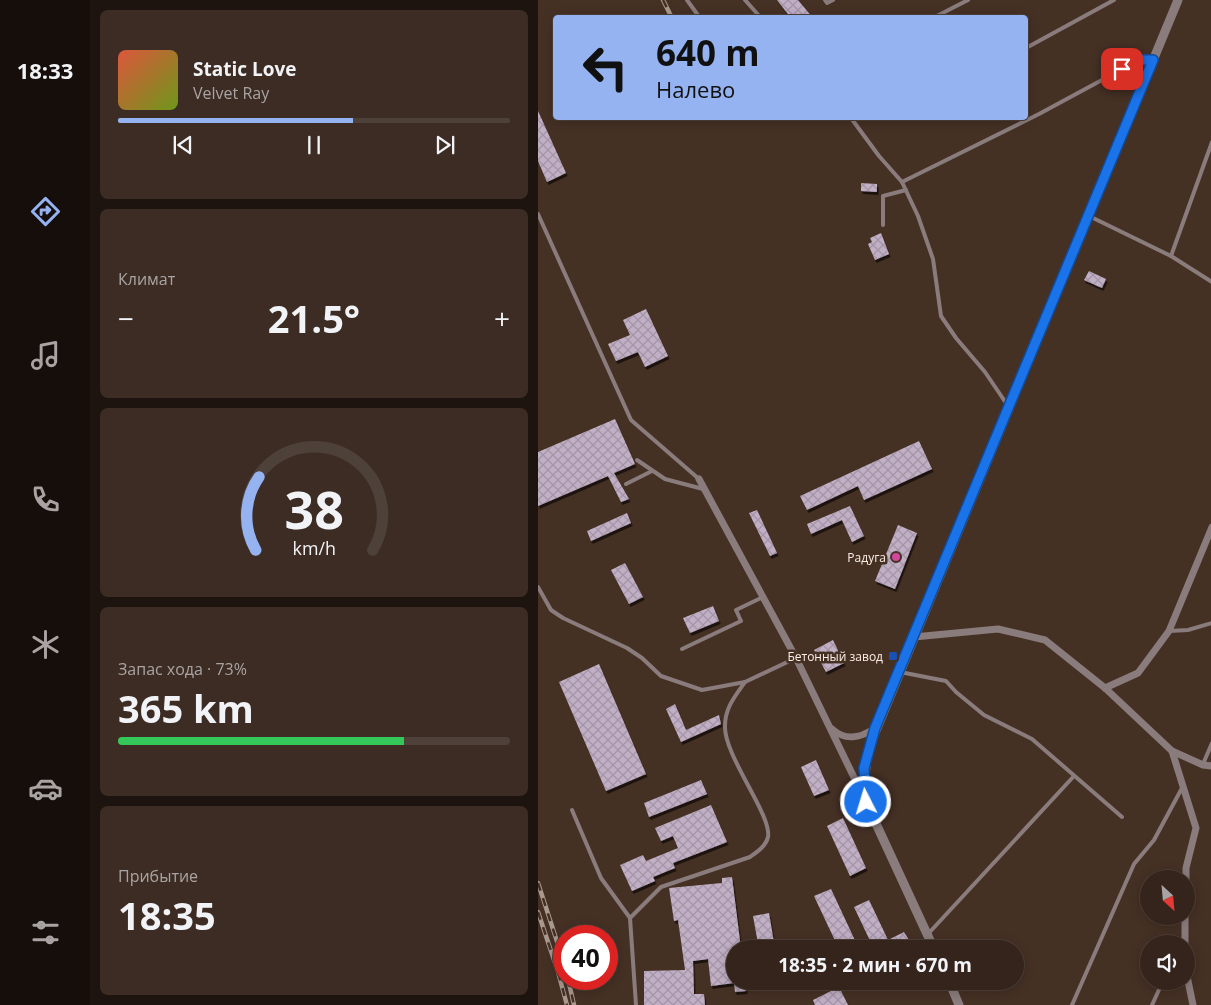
<!DOCTYPE html>
<html lang="ru">
<meta charset="utf-8">
<style>
body{margin:0;font-family:"Open Sans",sans-serif;background:#3c2c24;color:#f1f3f6;height:100vh;display:flex;flex-direction:column;font-size:19px;white-space:nowrap}
*{box-sizing:border-box;margin:0}
p{font-size:16px;color:#a9a4a3}
.icon{flex:none;width:28px;height:28px;fill:none;stroke:currentColor;stroke-width:2;stroke-linecap:round;stroke-linejoin:round}
.map{position:relative;flex:1;overflow:hidden}
.side{display:flex;flex-direction:column;gap:10px;padding:10px;background:#1d140f;width:448px}
.side>*{flex:none}
.hud{position:absolute;left:15px;top:15px;width:475px;height:105px;border-radius:5px;box-shadow:0 2px 12px #0003,0 0 0 1px #4e413a;background:#95b2f1;color:#111;overflow:hidden}
.needle{width:32px;rotate:154deg}
.buttons{position:absolute;left:602px;top:870px;display:grid;gap:10px}
.buttons a{display:grid;place-items:center;width:55px;height:55px;border-radius:50%;background:#34241b;box-shadow:0 2px 12px #0003,0 0 0 1px #4e413a;font-size:25px}
.speed{position:absolute;left:15px;top:925px;display:flex;gap:10px;font-size:25px;font-weight:700;text-align:center}
.speed>*{display:grid;place-content:center;width:65px;height:65px;border-radius:50%;background:#34241b;box-shadow:0 2px 12px #0003,0 0 0 1px #4e413a;line-height:1}
.speed .limit{border:8px solid #d22;background:#fff;color:#111}
.pin{position:absolute;display:grid;place-items:center;width:42px;height:42px;color:#fff;margin:-21px;border-radius:10px;box-shadow:0 2px 8px #0006}
.me{position:absolute;width:55px;margin:-28px;rotate:355deg;stroke-linejoin:round;filter:drop-shadow(0 0 4px #0008)}
.turn{display:flex;align-items:center;gap:18px;height:105px;padding:0 20px;font-size:22px}
.turn .icon{width:65px;height:65px;stroke-width:2.5}
.turn b{display:block;font-size:35px;line-height:42px}
.big{font-size:38px;font-weight:700;line-height:1.1}
.side .tile{flex:1;display:flex;flex-direction:column;justify-content:center;gap:8px;min-width:0;padding:0 18px;border-radius:8px;background:#3c2c24}
.side .dial{align-items:center;gap:0}
.dial svg{height:130px;overflow:visible;fill:none;stroke:#4e413a;stroke-width:7;stroke-linecap:round;text-anchor:middle}
.dial text{fill:#f1f3f6;stroke:none}
.song{display:flex;align-items:center;gap:15px}
.cover{width:60px;height:60px;border-radius:8px;background:linear-gradient(135deg,hsl(10 70% 55%),hsl(80 70% 35%))}
.played{height:5px;border-radius:2px;background:linear-gradient(90deg,#95b2f1 60%,#4e413a 60%)}
.keys{display:flex;justify-content:space-around;direction:ltr}
.heat{display:flex;justify-content:space-between;align-items:center;font-size:28px;direction:ltr}
.charge{height:8px;border-radius:4px;background:linear-gradient(90deg,#34c759 73%,#4e413a 0)}
.trip{position:absolute;left:188px;top:940px;width:298px;height:50px;border-radius:25px;background:#34241b;box-shadow:0 2px 12px #0003,0 0 0 1px #4e413a;font-weight:700;line-height:50px;text-align:center}
main{display:flex;flex:1;min-height:0}
.menu{display:flex;flex-direction:column;width:90px;justify-content:space-around;align-items:center;background:#150e0b;color:#a9a4a3}
.menu .icon{width:35px;height:35px}
.menu .active{color:#95b2f1}
.menu b{font-size:22px;color:#f1f3f6}
.map>svg:first-child{display:block}
.building{fill:url(#building-cross-hatch);filter:url(#shadow)}
.lines{fill:none;stroke-linecap:round;stroke-linejoin:round}
.service{stroke:#8a7c7c;stroke-width:4}
.minor{stroke:#8a7c7c;stroke-width:7}
.tertiary{stroke:#8a7c7c;stroke-width:9}
.rail-casing{stroke:#a9988e;stroke-width:4.5}
.rail{stroke:#453024;stroke-width:2.5;stroke-dasharray:8;stroke-linecap:butt}
.route-casing{stroke:#114b97;stroke-width:12}
.route{stroke:#1a73e8;stroke-width:9}
.hotel-dot{fill:#d1479c;stroke:#453024;stroke-width:2}
.transit-dot{fill:#1a4fb4;stroke:#453024;stroke-width:2}
.labels{text-anchor:middle;dominant-baseline:central;stroke-width:5;stroke-linejoin:round;paint-order:stroke}
.poi-label{font-size:12px;fill:#fceee6;stroke:#453024;text-anchor:end}
</style>
<main>
<nav class="menu">
<b>18:33</b>
<svg class="icon active" aria-label="directions" viewBox="0 0 24 24"><path d="M12 3l9 9-9 9-9-9zM9 14v-3h6M13 9l2 2-2 2"/></svg>
<svg class="icon" aria-label="music" viewBox="0 0 24 24"><path d="M9 18V5l10-2v13"/><circle cx="6" cy="18" r="3"/><circle cx="16" cy="16" r="3"/></svg>
<svg class="icon" aria-label="phone" viewBox="0 0 24 24"><path d="M5 4h4l2 5-3 2q2 4 5 5l2-3 5 2v4C11 20 4 13 5 4z"/></svg>
<svg class="icon" aria-label="climate" viewBox="0 0 24 24"><path d="M12 3v18M4 7l16 10M4 17L20 7"/></svg>
<svg class="icon" aria-label="car" viewBox="0 0 24 24"><path d="M5 17H2v-5l4-1 3-4h7l3 4 3 1v5h-3M9 17h6M6 11h13"/><circle cx="7" cy="17" r="2"/><circle cx="17" cy="17" r="2"/></svg>
<svg class="icon" aria-label="filters" viewBox="0 0 24 24"><path d="M4 7h16M4 17h16"/><circle cx="9" cy="7" r="2"/><circle cx="15" cy="17" r="2"/></svg>
</nav>
<section class="side">
<div class="tile">
<div class="song"><i class="cover"></i><div><b>Static Love</b><p>Velvet Ray</p></div></div>
<div class="played"></div>
<div class="keys"><svg class="icon" aria-label="previous" viewBox="0 0 24 24"><path d="M18 5L8 12l10 7zM5 5v14"/></svg><svg class="icon" aria-label="pause" viewBox="0 0 24 24"><path d="M8 5v14M16 5v14"/></svg><svg class="icon" aria-label="next" viewBox="0 0 24 24"><path d="M6 5l10 7-10 7zM19 5v14"/></svg></div>
</div>
<div class="tile"><p>Климат</p>
<div class="heat"><a>−</a><b class="big">21.5°</b><a>+</a></div>
</div>
<div class="tile dial"><svg viewBox="0 0 100 80">
<path d="M14 69A42 42 0 1 1 86 69"/>
<path d="M14 69A42 42 0 0 1 16 24" stroke="#95b2f1"/>
<text x="50" y="56" font-size="32" font-weight="700">38</text>
<text x="50" y="72" font-size="11">km/h</text>
</svg></div>
<div class="tile"><p>Запас хода · 73%</p><b class="big">365 km</b><div class="charge"></div></div>
<div class="tile"><p>Прибытие</p><b class="big">18:35</b></div>
</section>
<div class="map">
<svg width="674" height="1005" viewBox="0 0 674 1005">
<defs>
<pattern id="building-cross-hatch" width="8" height="8" patternUnits="userSpaceOnUse" patternTransform="scale(1.25)"><rect width="8" height="8" fill="#c1afc6"/><path d="M0 0l8 8M0 8l8-8" fill="none" stroke="#a495a6"/></pattern>
<filter id="shadow"><feDropShadow dx="1.5" dy="3" stdDeviation="0" flood-color="#0009"/></filter>
</defs>
<rect width="100%" height="100%" fill="#453024"/>
<g class="building">
<path d="M 239,0 L 260,0 L 275,18 L 253,18 Z"/>
<path d="M 0,111 L 28,173 L 9,182 L 0,161 Z"/>
<path d="M 323,183 L 339,184 L 339,192 L 323,191 Z"/>
<path d="M 343,233 L 351,254 L 337,260 L 330,244 L 334,242 L 332,238 Z"/>
<path d="M 551,271 L 568,279 L 564,288 L 546,280 Z"/>
<path d="M 108,309 L 130,356 L 107,367 L 100,352 L 78,361 L 70,344 L 92,335 L 85,320 Z"/>
<path d="M 77,419 L 97,464 L 76,473 L 91,499 L 83,502 L 70,476 L 0,506 L 0,452 Z"/>
<path d="M 381,441 L 394,469 L 326,500 L 320,486 L 269,510 L 262,496 Z"/>
<path d="M 312,506 L 326,536 L 314,542 L 304,520 L 273,534 L 269,524 Z"/>
<path d="M 219,510 L 239,553 L 232,556 L 211,513 Z"/>
<path d="M 89,513 L 93,523 L 53,541 L 49,531 Z"/>
<path d="M 360,525 L 379,533 L 357,589 L 337,581 Z"/>
<path d="M 87,563 L 105,597 L 91,604 L 73,570 Z"/>
<path d="M 175,606 L 181,621 L 152,633 L 145,618 Z"/>
<path d="M 295,640 L 306,663 L 288,672 L 276,650 Z"/>
<path d="M 61,664 L 108,774 L 68,791 L 21,682 Z"/>
<path d="M 137,704 L 148,730 L 181,715 L 183,724 L 143,742 L 128,709 Z"/>
<path d="M 278,760 L 291,790 L 276,796 L 263,767 Z"/>
<path d="M 163,780 L 169,794 L 111,817 L 106,803 Z"/>
<path d="M 173,805 L 189,842 L 135,863 L 137,868 L 115,877 L 117,881 L 94,891 L 82,865 L 105,855 L 108,861 L 140,848 L 135,836 L 123,841 L 117,828 Z"/>
<path d="M 305,818 L 328,868 L 312,876 L 289,826 Z"/>
<path d="M 194,877 L 203,949 L 196,949 L 196,981 L 207,981 L 208,991 L 197,992 L 196,983 L 173,986 L 170,959 L 155,961 L 156,994 L 166,994 L 167,1005 L 106,1005 L 106,971 L 147,970 L 140,920 L 136,921 L 131,888 L 184,883 L 184,878 Z"/>
<path d="M 293,889 L 321,949 L 301,949 L 276,896 Z"/>
<path d="M 331,900 L 350,940 L 366,932 L 371,940 L 355,948 L 336,949 L 316,907 Z"/>
<path d="M 231,913 L 237,949 L 221,949 L 215,916 Z"/>
<path d="M 301,987 L 310,1005 L 277,1005 L 275,1000 Z"/>
</g>
<g class="lines">
<g class="service">
<path d="M 149,0 L 162,18"/>
<path d="M 207,0 L 223,18"/>
<path d="M 287,0 L 289,3 L 295,0"/>
<path d="M 395,18 L 430,0"/>
<path d="M 488,48 L 576,0"/>
<path d="M 313,118 L 341,156 L 364,182 L 380,216 L 395,259 L 403,316 L 418,338 L 447,372 L 470,406"/>
<path d="M 364,182 L 501,114 L 601,60 L 615,60"/>
<path d="M 0,214 L 93,420 L 161,479"/>
<path d="M 551,216 L 633,256 L 674,282"/>
<path d="M 345,225 L 345,196 L 368,190"/>
<path d="M 633,256 L 674,142"/>
<path d="M 99,460 L 127,479 L 165,489"/>
<path d="M 88,484 L 114,471"/>
<path d="M 0,587 L 13,610 L 25,618 L 89,648 L 104,658 L 123,676 L 164,690 L 207,682 L 258,658"/>
<path d="M 631,631 L 650,630 L 674,623"/>
<path d="M 144,649 L 203,621 L 198,610 L 225,597"/>
<path d="M 362,672 L 408,681 L 418,692 L 446,715 L 494,739 L 584,817"/>
<path d="M 665,764 L 674,743"/>
<path d="M 34,810 L 63,878 L 92,918"/>
<path d="M 390,934 L 536,776"/>
<path d="M 98,1005 L 92,918 L 123,887 L 212,857 C 219,852 228,846 230,837 C 234,815 186,756 187,726 C 187,708 197,696 207,682"/>
<path d="M 534,1005 L 596,864 L 616,840 L 644,788"/>
<path d="M 614,1005 L 625,981"/>
</g>
<g class="minor">
<path d="M 161,479 L 258,658 L 326,798"/>
<path d="M 376,637 L 460,629 L 507,640 L 567,688 L 634,751 L 665,765 L 674,766"/>
<path d="M 567,688 L 600,673 L 631,631 L 674,527"/>
<path d="M 294,729 C 307,741 323,738 337,728"/>
<path d="M 634,751 L 658,828 L 648,868 L 648,879"/>
<path d="M 647,944 L 647,916"/>
<path d="M 649,976 L 655,1005"/>
</g>
<g class="tertiary">
<path d="M 396,949 L 328,802 L 326,785 L 330,750 L 640,0"/>
<path d="M 411,981 L 421,1005"/>
</g>
<g class="rail-casing">
<g id="rail">
<path d="M 125,0 L 134,18"/>
<path d="M 0,883 L 26,963"/>
<path d="M 0,912 L 20,972 L 29,1005"/>
<path d="M 30,979 L 36,1005"/>
</g>
</g>
<use href="#rail" class="rail"/>
</g>
<g class="lines">
<g class="route-casing">
<path id="route" d="M 328,802 L 326,768 L 337,728 L 615,60 L 601,60 L 584,69"/>
</g>
<use href="#route" class="route"/>
</g>
<circle class="hotel-dot" cx="358" cy="557" r="5"/>
<rect class="transit-dot" x="350" y="651" width="10" height="10" rx="2.5"/>
<g class="labels">
<g class="poi-label">
<text x="348" y="557">Радуга</text>
<text x="345" y="656">Бетонный завод</text>
</g>
</g>
</svg>
<div class="buttons">
<a><svg class="needle" viewBox="-14 -14 28 28"><path d="M0-13l5 13h-10z" fill="#e53935"/><path d="M0 13l5-13h-10z" fill="#a9a4a3"/></svg></a>
<a><svg class="icon" aria-label="sound" viewBox="0 0 24 24"><path d="M4 9h4l5-4v14l-5-4H4zM17 9q2 3 0 6"/></svg></a>
</div>
<div class="speed"><div class="limit">40</div></div>
<div class="pin" style="left:584px;top:69px;background:#d93025"><svg class="icon" aria-label="arrive" viewBox="0 0 24 24"><path d="M6 21V4h12l-3 4 3 4H6"/></svg></div>
<svg class="me" style="left:328px;top:802px" viewBox="-20 -20 40 40"><circle r="17" fill="#1a73e8" stroke="#fff" stroke-width="3"/><path d="M0-11L8 9 0 5-8 9z" fill="#fff"/></svg>
<div class="trip">18:35 · 2 мин · 670 m</div>
<div class="hud">
<div class="turn"><svg class="icon" aria-label="left" viewBox="0 0 24 24"><path d="M17 20v-9H6M10 6l-5 5 5 5"/></svg><div><b>640 m</b>Налево</div></div>
</div>
</div>
</main>
